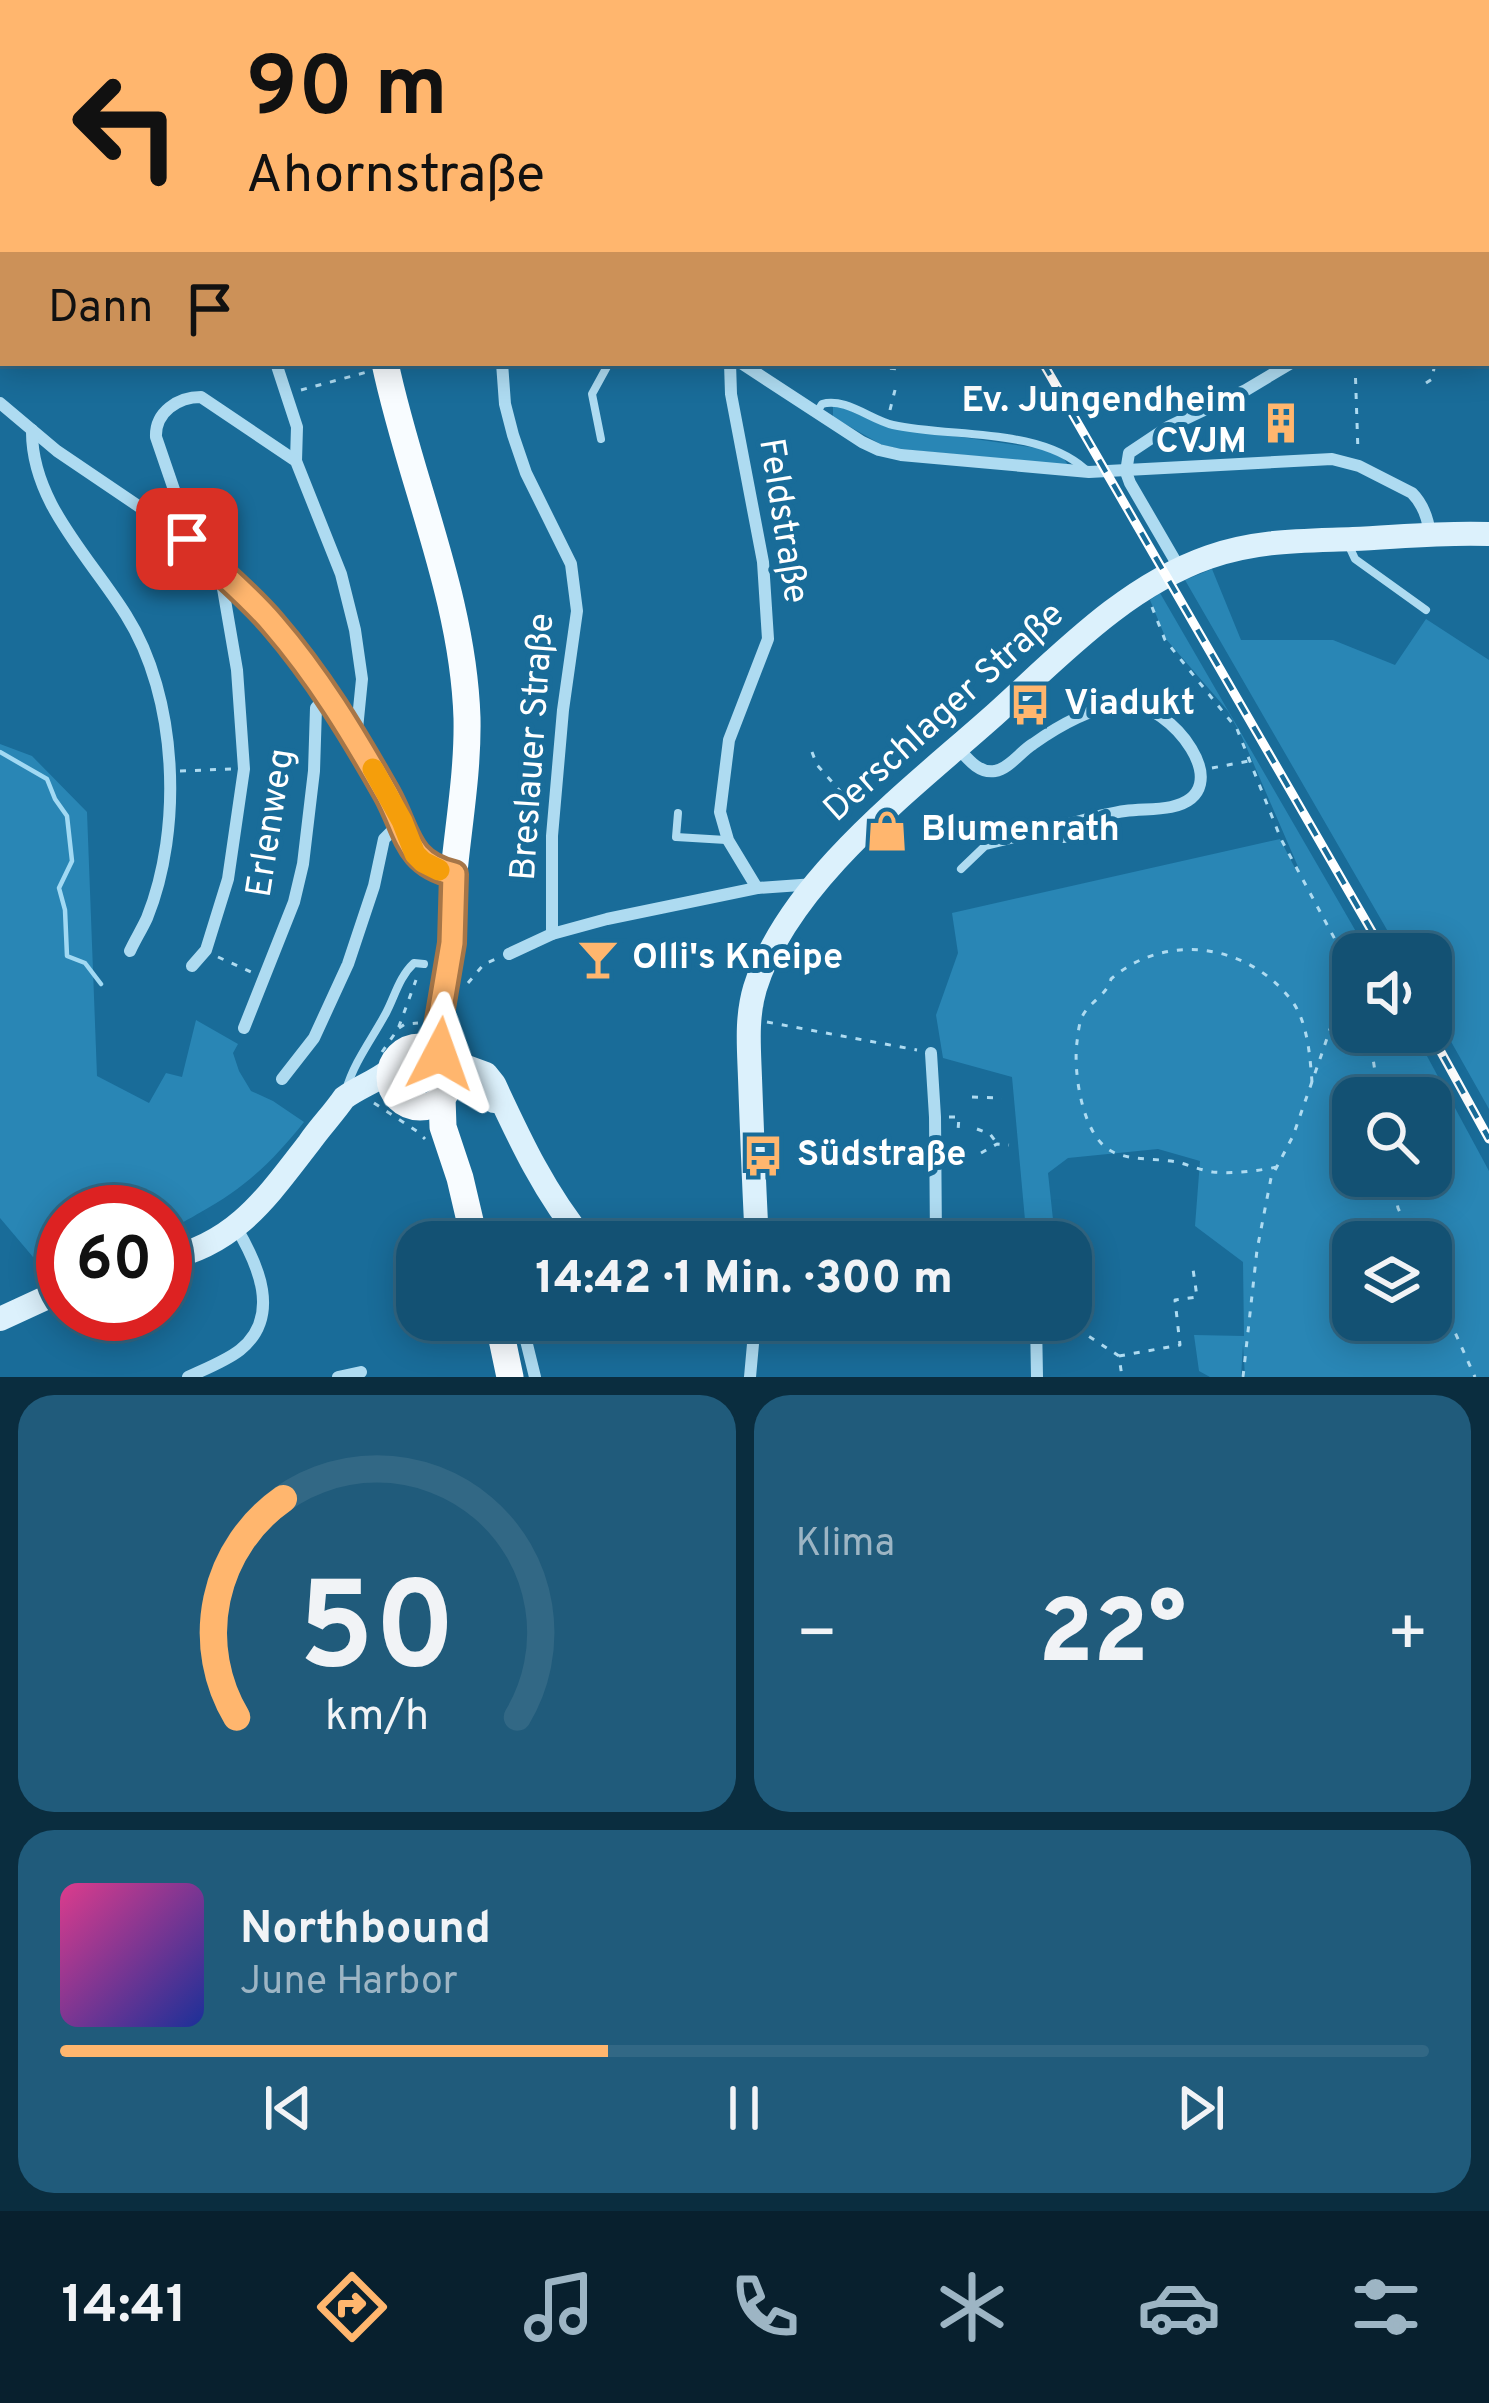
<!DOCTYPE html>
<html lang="de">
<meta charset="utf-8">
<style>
body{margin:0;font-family:Overpass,sans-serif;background:#205b7b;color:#f1f3f6;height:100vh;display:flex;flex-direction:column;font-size:45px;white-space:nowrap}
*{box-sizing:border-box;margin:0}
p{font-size:39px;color:#9db5c4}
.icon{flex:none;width:66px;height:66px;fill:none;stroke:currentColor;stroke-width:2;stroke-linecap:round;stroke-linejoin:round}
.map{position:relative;height:1377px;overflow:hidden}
.side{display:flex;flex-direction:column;gap:18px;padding:18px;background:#0a2d3f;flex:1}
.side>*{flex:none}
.banner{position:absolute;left:0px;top:0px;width:1491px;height:366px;box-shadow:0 6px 30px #0003,0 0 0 3px #326885;background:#ffb66e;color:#111;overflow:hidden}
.buttons{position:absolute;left:1332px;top:933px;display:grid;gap:24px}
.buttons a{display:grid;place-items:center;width:120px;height:120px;border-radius:24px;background:#135173;box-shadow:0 6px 30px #0003,0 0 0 3px #326885;font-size:60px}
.speed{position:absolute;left:36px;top:1185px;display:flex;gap:24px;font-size:60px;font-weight:700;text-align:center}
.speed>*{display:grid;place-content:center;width:156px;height:156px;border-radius:50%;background:#135173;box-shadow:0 6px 30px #0003,0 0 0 3px #326885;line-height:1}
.speed .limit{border:18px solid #d22;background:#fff;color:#111}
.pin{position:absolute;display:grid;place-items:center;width:102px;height:102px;color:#fff;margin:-51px;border-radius:24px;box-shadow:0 6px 18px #0006}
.me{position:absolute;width:132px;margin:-66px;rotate:4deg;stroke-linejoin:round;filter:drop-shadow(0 0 9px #0008)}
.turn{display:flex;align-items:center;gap:42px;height:252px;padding:0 48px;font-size:54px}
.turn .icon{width:156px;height:156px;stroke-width:2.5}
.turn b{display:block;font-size:84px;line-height:102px}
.then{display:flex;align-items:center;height:114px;padding:0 48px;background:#0003;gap:24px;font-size:45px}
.big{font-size:90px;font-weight:800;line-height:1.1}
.side .card{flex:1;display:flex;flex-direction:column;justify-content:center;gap:18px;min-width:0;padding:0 42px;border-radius:36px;background:#205b7b}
.side .dial{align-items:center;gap:0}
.dial svg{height:312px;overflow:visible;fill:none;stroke:#326885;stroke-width:7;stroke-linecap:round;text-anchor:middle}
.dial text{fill:#f1f3f6;stroke:none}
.song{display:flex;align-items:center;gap:36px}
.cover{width:144px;height:144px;border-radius:18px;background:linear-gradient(135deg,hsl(330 70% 55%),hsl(230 70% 35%))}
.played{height:12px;border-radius:6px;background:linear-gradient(90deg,#ffb66e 40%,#326885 40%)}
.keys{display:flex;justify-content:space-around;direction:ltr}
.heat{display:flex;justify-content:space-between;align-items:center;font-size:66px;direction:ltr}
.side .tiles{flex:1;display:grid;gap:18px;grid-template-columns:1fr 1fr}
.card:last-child{grid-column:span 2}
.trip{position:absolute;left:396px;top:1221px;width:696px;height:120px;border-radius:36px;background:#135173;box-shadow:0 6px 30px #0003,0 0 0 3px #326885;font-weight:800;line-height:120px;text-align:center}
.tabs{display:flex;height:192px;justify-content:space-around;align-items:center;background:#08202e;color:#9db5c4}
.tabs .icon{width:84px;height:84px}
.tabs .active{color:#ffb66e}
.tabs b{font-size:54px;color:#f1f3f6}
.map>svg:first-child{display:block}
.green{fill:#2986b5;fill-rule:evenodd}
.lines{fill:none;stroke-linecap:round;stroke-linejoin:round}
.stream{stroke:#a1d9f3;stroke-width:4.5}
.path{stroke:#aedbf1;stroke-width:3;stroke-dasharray:6 9;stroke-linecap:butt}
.service{stroke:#aedbf1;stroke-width:8}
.minor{stroke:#aedbf1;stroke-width:12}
.secondary{stroke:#dcf1fc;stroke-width:24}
.primary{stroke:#f8fcff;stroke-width:27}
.rail-casing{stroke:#fff;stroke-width:9}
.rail{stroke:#196c99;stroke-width:4.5;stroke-dasharray:14;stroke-linecap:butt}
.route-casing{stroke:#a67648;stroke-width:30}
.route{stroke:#ffb66e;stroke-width:21}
.slow{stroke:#f59e0b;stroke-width:21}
.labels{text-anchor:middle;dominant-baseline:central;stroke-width:10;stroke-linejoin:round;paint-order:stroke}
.poi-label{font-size:36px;font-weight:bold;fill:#fff;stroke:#196c99;text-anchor:start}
.street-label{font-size:36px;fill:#fff;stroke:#196c99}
</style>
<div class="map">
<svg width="1489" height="1377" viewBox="0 0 1489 1377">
<rect width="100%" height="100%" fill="#196c99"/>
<g class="green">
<path d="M 833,406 L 839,406 L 884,426 L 1044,449 L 1064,459 L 1068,465 L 901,449 L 882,445 L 833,417 Z"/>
<path d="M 1212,569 L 1241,640 L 1333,640 L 1395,665 L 1426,619 L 1489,660 L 1489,1109 L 1431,1006 L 1431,954 L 1401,954 L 1185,580 Z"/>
<path d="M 1160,593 L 1369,954 L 1353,954 L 1353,1032 L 1414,1032 L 1489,1171 L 1489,1377 L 1245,1377 L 1243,1344 L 1241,1377 L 1210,1377 L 1199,1371 L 1194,1335 L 1244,1336 L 1243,1262 L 1195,1226 L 1200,1161 L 1158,1149 L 1068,1158 L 1048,1173 L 1055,1238 L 1043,1242 L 1027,1242 L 1012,1077 L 943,1058 L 936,1015 L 958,953 L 952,913 L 1280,839 L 1296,870 L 1299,869 L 1242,737 L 1228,711 L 1166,639 L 1150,600 ZM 1353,1098 L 1431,1098 L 1431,1176 L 1353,1176 ZM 1353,1242 L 1431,1242 L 1431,1320 L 1353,1320 Z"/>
<path d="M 0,744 L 32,756 L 87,812 L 97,1076 L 149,1103 L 166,1073 L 182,1077 L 196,1020 L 238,1044 L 233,1053 L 239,1071 L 251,1091 L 273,1101 L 304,1122 C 273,1161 245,1188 201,1212 C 189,1219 178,1226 165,1228 L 165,1212 L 63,1212 L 63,1241 L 33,1257 L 0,1218 Z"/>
</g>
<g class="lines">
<path class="stream" d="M 0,752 L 47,779 L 55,799 L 67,816 L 72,861 L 59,888 L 65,910 L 67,956 L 85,963 L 101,984"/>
<g class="path">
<path d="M 634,0 L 634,3"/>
<path d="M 813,3 L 814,0"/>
<path d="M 1355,363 L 1358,452"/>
<path d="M 875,367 L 900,369 L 901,363"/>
<path d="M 1426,383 L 1432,379 L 1435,363"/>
<path d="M 301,390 L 367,372"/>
<path d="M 890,410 L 895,390"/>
<path d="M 1152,607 L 1165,640 L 1237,729 L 1281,839 L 1345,958 L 1353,981"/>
<path d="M 812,752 L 817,765 L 857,810"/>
<path d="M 1212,768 L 1249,761"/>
<path d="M 180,771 L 231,769"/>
<path d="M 218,957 L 253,973"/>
<path d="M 468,983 L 484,964 L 496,959"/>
<path d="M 767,1022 L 917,1050"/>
<path d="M 399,1028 L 405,1024 L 418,1023"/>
<path d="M 1369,1032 L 1379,1098"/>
<path d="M 382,1052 L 398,1029 L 416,980"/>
<path d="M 972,1097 L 1002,1098"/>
<path d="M 374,1103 L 418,1132 L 425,1139"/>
<path d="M 949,1117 L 959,1117 L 958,1131"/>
<path d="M 977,1129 L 990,1134 L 996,1142"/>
<path d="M 981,1153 L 997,1144 L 1009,1145"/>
<path d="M 1277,1167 C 1257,1171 1233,1174 1213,1172 C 1200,1170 1189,1165 1177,1162 C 1156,1158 1132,1161 1113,1152 C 1082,1138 1073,1071 1077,1042 C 1078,1034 1079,1022 1083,1015 C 1091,1001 1107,995 1111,979 C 1166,931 1249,944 1292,1001 C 1308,1023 1310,1057 1312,1082"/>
<path d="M 1392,1176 L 1398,1208 L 1413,1242"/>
<path d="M 1431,1279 L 1475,1377"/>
<path d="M 1071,1318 L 1100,1315"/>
<path d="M 1064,1320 L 1119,1356 L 1122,1377"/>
<path d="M 1119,1356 L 1180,1345 L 1175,1300 L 1197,1297 L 1192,1262"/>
<path d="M 1243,1377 L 1257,1250 L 1271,1178 L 1293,1136 L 1321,1056 L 1342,994 L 1345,960"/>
</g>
<g class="service">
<path d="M 817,412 L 822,404 C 845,397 871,420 893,425 C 952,438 1037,427 1085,469"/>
<path d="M 601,439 L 592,394 L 609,363"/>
<path d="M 1349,546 L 1355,559 L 1426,610"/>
<path d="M 678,813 L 676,837 L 726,840"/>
<path d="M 961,869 L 985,846 L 1057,829"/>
<path d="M 346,1090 C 354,1062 372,1039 386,1013 C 395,996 399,977 414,963 L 424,964"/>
</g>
<g class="minor">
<path d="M 273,0 L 273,3"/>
<path d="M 1055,0 L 1056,3"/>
<path d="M 0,70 L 3,72"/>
<path d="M 1488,107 L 1489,107"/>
<path d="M 0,303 L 3,301"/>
<path d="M 276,363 L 297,427 L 296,461"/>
<path d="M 502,363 L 505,404 L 513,435 L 526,473 L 571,564 L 577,611 L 563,710 L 552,836 L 552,934"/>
<path d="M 730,363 L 731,394 L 763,562 L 768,639 L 729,740 L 720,812 L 728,840 L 757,888"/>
<path d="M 741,363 L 862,442 L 879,450 L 901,455 L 1089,472 L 1332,459 L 1359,466 L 1412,493 C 1423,504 1428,519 1430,534"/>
<path d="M 0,403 L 57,451 L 187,539 L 269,620 L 304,662 L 356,740 L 402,821 L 415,853 L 423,862 L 453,874"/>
<path d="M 32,430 C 31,502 90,557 126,615 C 178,697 183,829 147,918 C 142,929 135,940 130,951"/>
<path d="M 187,538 L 182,513 L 156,437 C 155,412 178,397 201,397 L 296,461 L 341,574 L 355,630 L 362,679 L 356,739"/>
<path d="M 1180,569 L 1130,483 L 1126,472 L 1129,453 L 1168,427 L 1246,390 L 1291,363"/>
<path d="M 958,748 C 967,758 979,774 995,771 C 1009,769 1021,751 1033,744 C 1058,726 1095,705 1126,704 C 1169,701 1242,792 1171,807 C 1156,810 1140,809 1125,811 C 1103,814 1082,821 1061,826 L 1057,834 L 1064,837 L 1087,819"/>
<path d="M 509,954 L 552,934 L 607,919 L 757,888 L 815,884"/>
<path d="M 192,966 L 206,950 L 228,879 L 244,769 L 237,670 L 221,577"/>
<path d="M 244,1028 L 294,902 L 303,864 L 314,771 L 316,708 L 327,695"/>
<path d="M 931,1053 L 935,1117 L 936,1242"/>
<path d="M 282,1079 L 314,1038 L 348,964 L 374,886 L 384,839 L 402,821"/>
<path d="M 521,1320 L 535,1377"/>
<path d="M 747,1320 L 753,1344 L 750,1377"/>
<path d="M 1036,1320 L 1037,1377"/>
<path d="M 188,1377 C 205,1369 226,1361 240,1350 C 282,1316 258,1264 236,1227"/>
<path d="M 338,1377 L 361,1372"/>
</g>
<g class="secondary">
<path d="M 445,1059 L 486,1074 L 494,1084 C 520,1140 545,1194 585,1242"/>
<path d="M 449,1084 L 475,1087 L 494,1101"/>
<path d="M 757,1242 C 754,1187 752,1133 750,1078 C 749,1048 746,1018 755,988 C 788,882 910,790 991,718 C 1058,658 1123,587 1209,557 C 1257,540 1303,541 1353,539 C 1398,537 1443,532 1489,534"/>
<path d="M 165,1259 C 236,1244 267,1197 309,1143 C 320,1127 333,1114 344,1098 C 359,1087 375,1082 389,1071"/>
<path d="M 0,1319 L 63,1290"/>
</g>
<g class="primary">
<path d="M 362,0 L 362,3"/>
<path d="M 385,363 C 410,482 463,595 467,718 C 468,770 459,821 454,872 C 452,896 454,921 451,945 C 448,982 437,1016 440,1053"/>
<circle cx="420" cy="1077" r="30"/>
<path d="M 442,1097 L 443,1127 L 460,1178 L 475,1242"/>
<path d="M 498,1320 L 510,1377"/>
</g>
<g class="rail-casing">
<g id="rail">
<path d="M 1043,363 L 1385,954"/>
<path d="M 1430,1032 L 1489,1139"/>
</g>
</g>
<use href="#rail" class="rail"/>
</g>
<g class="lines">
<g class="route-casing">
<path id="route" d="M 187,539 C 214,568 248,594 273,624 C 318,676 353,734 387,794 C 408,832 406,863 454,874 L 452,943 L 438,1026 L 440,1054"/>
</g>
<use href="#route" class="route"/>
<path class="slow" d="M 373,769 L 402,821 L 415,854 L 423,862 L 439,870"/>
</g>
<defs>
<g id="building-bare" transform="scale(3.24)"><path d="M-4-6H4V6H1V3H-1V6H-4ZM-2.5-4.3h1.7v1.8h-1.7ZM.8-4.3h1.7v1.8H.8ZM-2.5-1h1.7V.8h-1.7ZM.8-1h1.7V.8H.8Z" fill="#ffb66e" stroke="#196c99" stroke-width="2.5" paint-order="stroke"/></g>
<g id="bus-bare" transform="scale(3.24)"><path d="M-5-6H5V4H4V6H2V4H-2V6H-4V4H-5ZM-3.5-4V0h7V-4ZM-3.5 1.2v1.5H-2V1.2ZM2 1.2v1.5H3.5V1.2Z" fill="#ffb66e" stroke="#196c99" stroke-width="2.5" paint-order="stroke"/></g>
<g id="shop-bare" transform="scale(3.24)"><path d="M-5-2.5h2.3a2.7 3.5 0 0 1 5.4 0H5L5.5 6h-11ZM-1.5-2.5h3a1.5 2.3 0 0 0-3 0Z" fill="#ffb66e" stroke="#196c99" stroke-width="2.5" paint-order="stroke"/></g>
<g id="bar-bare" transform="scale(3.24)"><path d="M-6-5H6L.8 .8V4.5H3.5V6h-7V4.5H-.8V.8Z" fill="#ffb66e" stroke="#196c99" stroke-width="2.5" paint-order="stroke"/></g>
</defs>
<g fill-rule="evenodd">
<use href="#building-bare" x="1281" y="423"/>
<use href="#bus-bare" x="1030" y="705"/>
<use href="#shop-bare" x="887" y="831"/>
<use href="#bar-bare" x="598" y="959"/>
<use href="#bus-bare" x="763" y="1156"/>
</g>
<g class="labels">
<g class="poi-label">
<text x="1247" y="402" text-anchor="end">Ev. Jungendheim<tspan x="1247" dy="41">CVJM</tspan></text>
<text x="1064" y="705">Viadukt</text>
<text x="921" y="831">Blumenrath</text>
<text x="632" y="959">Olli's Kneipe</text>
<text x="797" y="1156">Südstraße</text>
</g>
<g class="street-label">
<text transform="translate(782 521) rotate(81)">Feldstraße</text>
<text transform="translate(945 713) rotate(-42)">Derschlager Straße</text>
<text transform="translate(534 747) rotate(-86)">Breslauer Straße</text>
<text transform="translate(272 823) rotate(-81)">Erlenweg</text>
</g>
</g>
</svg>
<div class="buttons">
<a><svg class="icon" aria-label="sound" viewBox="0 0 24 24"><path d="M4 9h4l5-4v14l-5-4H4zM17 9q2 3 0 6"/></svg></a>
<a><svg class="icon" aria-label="search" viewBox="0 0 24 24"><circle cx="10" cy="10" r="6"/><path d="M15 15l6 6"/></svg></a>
<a><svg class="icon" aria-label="layers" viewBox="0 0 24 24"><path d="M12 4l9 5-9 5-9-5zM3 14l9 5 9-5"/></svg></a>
</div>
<div class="speed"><div class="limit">60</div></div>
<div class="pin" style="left:187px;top:539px;background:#d93025"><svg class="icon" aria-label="arrive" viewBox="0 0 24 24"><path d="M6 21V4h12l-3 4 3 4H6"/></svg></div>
<svg class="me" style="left:440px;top:1054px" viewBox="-20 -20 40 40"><path d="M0-17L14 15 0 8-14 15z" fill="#ffb66e" stroke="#fff" stroke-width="4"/></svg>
<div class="trip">14:42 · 1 Min. · 300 m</div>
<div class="banner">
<div class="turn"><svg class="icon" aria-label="left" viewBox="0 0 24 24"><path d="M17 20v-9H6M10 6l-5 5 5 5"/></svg><div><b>90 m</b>Ahornstraße</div></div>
<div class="then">Dann<svg class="icon" aria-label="arrive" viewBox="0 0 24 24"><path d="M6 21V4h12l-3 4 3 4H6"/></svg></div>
</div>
</div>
<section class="side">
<div class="tiles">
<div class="card dial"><svg viewBox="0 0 100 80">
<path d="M14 69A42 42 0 1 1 86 69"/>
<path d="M14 69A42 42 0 0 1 26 13" stroke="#ffb66e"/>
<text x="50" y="56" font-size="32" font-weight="700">50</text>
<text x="50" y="72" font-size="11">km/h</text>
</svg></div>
<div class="card"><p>Klima</p>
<div class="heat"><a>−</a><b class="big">22°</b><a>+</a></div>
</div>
<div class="card">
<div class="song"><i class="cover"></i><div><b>Northbound</b><p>June Harbor</p></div></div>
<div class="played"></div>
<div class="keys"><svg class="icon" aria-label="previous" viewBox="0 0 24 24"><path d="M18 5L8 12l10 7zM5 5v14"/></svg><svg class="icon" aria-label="pause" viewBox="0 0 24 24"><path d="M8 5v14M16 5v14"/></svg><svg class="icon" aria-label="next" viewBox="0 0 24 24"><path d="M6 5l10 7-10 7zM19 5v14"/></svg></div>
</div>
</div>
</section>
<nav class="tabs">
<b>14:41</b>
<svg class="icon active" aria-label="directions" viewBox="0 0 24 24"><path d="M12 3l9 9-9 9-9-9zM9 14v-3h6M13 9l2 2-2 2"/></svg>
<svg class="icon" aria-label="music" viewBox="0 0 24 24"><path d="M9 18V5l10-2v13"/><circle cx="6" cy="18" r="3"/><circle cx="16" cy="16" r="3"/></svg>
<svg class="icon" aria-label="phone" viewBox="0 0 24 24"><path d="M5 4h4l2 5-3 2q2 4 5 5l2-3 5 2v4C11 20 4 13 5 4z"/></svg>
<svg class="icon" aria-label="climate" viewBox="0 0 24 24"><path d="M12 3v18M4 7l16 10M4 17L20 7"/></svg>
<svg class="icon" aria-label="car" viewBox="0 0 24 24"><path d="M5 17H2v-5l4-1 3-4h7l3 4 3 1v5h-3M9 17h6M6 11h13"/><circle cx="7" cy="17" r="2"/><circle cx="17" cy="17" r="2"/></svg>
<svg class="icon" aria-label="filters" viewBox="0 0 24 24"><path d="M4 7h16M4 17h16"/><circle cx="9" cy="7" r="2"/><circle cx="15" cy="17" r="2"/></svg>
</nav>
